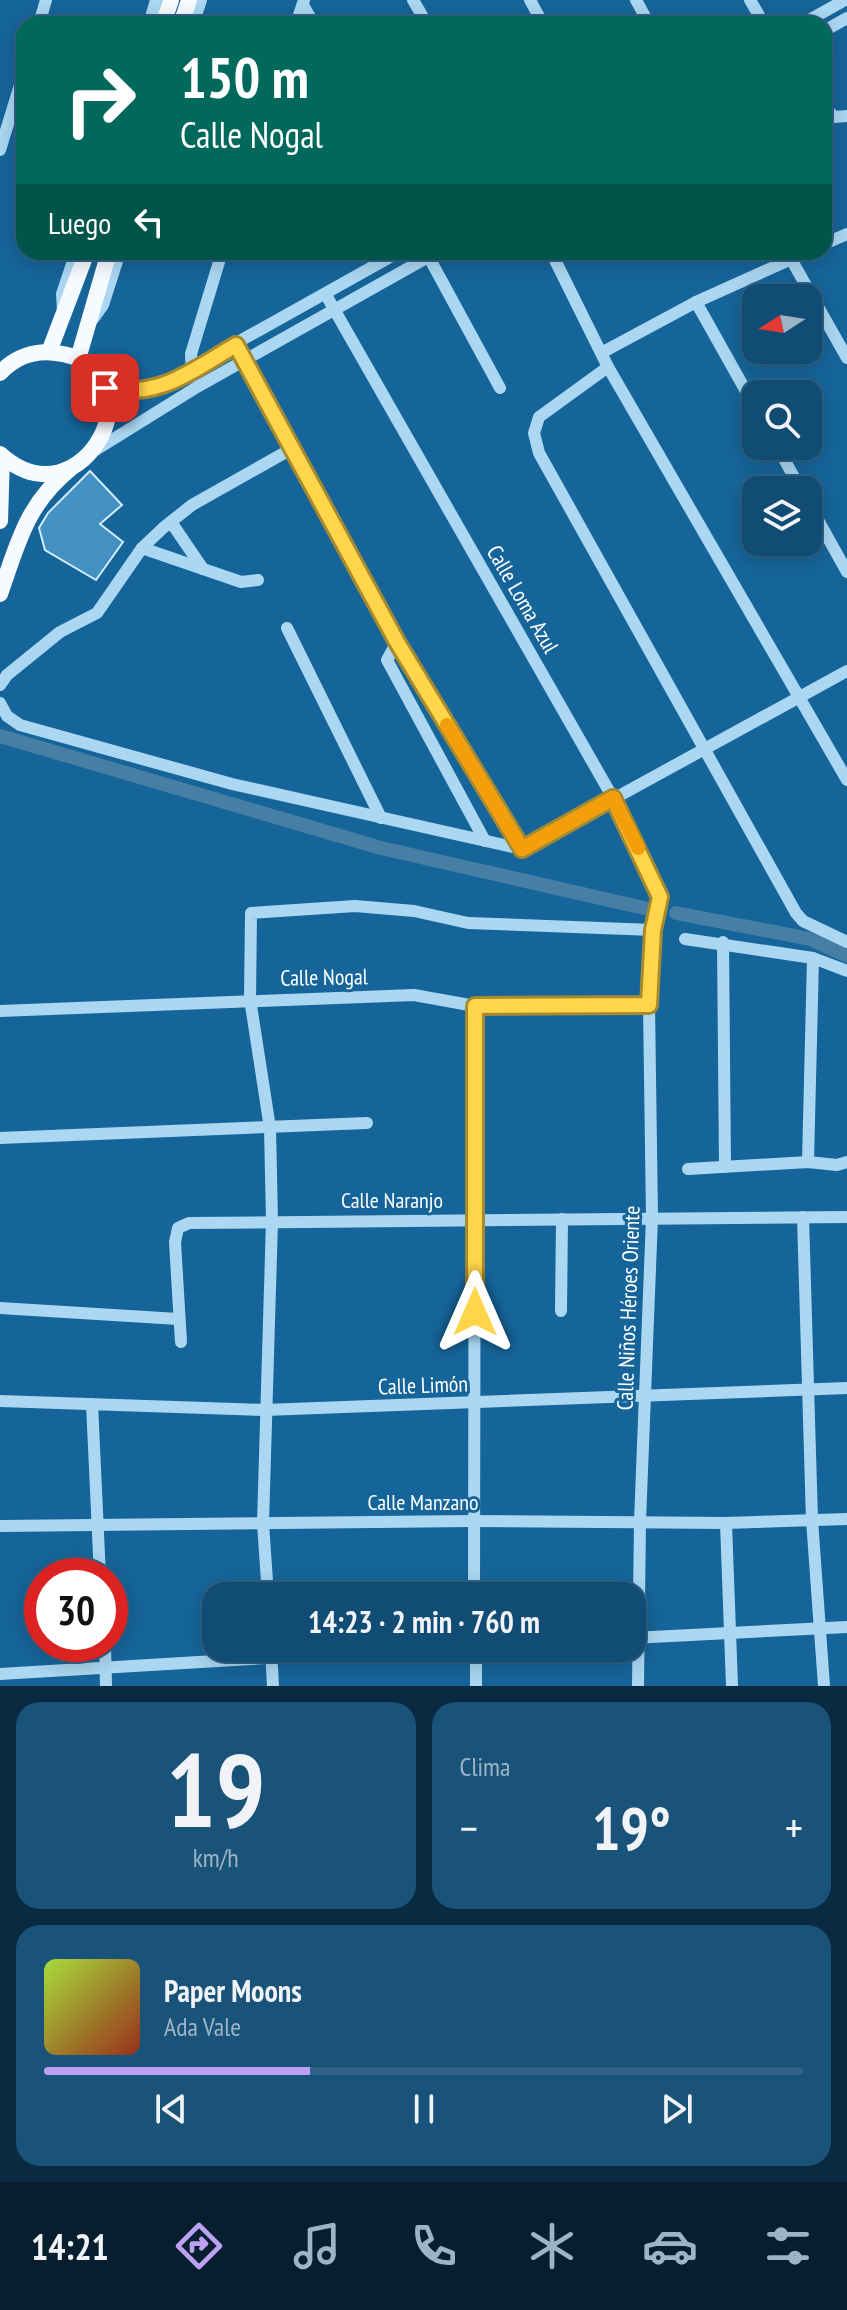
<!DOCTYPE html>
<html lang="es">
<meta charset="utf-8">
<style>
body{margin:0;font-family:"PT Sans Narrow",sans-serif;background:#195379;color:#f1f3f6;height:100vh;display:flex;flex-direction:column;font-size:30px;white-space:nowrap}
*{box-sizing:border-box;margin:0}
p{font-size:26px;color:#9cb4c5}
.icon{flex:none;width:44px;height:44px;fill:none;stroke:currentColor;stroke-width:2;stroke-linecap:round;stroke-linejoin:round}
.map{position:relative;height:1686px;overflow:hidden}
.panel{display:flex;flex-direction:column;gap:16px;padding:16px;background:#092a40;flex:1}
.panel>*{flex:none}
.banner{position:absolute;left:16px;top:16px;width:816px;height:244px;border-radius:24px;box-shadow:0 4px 20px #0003,0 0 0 2px #306386;background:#00695c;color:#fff;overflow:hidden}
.needle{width:52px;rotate:258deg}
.tools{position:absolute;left:742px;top:284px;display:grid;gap:16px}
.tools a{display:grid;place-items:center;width:80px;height:80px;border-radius:16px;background:#104c74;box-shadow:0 4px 20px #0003,0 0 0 2px #306386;font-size:40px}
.speed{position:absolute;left:24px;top:1558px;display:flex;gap:16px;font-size:40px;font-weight:700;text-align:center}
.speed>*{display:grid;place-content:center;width:104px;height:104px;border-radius:50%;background:#104c74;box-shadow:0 4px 20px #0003,0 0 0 2px #306386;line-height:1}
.speed .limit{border:12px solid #d22;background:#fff;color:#111}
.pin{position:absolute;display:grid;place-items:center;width:68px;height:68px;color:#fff;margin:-34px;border-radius:16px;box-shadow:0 4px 12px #0006}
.me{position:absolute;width:88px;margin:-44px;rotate:0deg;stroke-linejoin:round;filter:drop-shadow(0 0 6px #0008)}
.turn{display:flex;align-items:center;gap:28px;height:168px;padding:0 32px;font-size:36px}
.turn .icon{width:104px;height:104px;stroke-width:2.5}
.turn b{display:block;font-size:56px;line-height:68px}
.then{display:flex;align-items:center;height:76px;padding:0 32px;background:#0003;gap:16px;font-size:30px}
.big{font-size:60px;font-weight:700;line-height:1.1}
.panel .widget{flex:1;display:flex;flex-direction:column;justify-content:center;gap:12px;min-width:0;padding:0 28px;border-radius:24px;background:#195379}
.panel .dial{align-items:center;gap:0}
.dial b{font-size:104px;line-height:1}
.song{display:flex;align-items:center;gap:24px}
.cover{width:96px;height:96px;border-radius:12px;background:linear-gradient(135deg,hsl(80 70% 55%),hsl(10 70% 35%))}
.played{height:8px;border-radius:4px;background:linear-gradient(90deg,#bca0f2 35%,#306386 35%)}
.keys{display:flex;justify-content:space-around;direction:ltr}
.heat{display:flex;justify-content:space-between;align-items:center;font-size:44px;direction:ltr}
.panel .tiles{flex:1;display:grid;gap:16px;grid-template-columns:1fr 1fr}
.widget:last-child{grid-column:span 2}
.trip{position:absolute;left:202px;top:1582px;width:444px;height:80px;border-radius:24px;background:#104c74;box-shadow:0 4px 20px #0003,0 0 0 2px #306386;font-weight:700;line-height:80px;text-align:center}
.tab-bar{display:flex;height:128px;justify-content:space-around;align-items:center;background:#061e2e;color:#9cb4c5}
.tab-bar .icon{width:56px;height:56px}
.tab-bar .active{color:#bca0f2}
.tab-bar b{font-size:36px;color:#f1f3f6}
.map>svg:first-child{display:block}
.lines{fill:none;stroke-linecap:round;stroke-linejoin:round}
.canal{stroke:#477ea3;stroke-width:14}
.building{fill:#4390c2;stroke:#d2ecfc;stroke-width:2}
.minor{stroke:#abd7f2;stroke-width:12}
.major{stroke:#f6fbff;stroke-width:16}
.route-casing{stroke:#a68a30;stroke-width:20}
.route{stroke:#ffd54a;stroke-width:14}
.slow{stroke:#f59e0b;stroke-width:14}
.labels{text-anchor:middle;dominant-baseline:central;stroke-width:6;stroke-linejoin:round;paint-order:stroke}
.street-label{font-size:22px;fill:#fff;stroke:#16659a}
</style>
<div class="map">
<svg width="847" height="1686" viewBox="0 0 847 1686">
<rect width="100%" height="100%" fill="#16659a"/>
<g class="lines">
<g class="canal">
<path d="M 0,736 L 381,848 L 644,908"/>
<path d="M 676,913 L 810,939 L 847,956"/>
</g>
</g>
<path class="building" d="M 90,471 L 122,505 L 100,524 L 123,542 L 96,580 L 45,550 L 39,528 L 48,513 Z"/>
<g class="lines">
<g class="minor">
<path d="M 413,0 L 427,24"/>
<path d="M 530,0 L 543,24"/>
<path d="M 636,0 L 649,24"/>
<path d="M 750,0 L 764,24"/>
<path d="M 303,5 L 314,24"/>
<path d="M 39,24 L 46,0"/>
<path d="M 149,24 L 156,0"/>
<path d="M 193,24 L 201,0"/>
<path d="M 296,24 L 304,0"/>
<path d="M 802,24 L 845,0"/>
<path d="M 824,31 L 847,18"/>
<path d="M 824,106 L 834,117 L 847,116"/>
<path d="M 0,150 L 24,72"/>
<path d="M 824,244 L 847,234"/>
<path d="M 426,252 L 500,388"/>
<path d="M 551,252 L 608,367 L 847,780"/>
<path d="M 791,259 L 847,358"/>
<path d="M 326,295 L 613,798 L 660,897 L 653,930 L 649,1005 L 652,1218 L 640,1521 L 638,1686"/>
<path d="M 696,302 L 756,409"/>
<path d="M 63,311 L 62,294 L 76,252"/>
<path d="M 93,319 L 103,305 L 120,252"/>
<path d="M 236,345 L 397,642 L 522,849"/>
<path d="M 603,352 L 696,302 L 807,252"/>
<path d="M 608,367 L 539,417 L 534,433 L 539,453 L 796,913 L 803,921 L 847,942"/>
<path d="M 192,376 L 191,354 L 222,252"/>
<path d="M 105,388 L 135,393 L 152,390 L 399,252"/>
<path d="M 777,446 L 801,490"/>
<path d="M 94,451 L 197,387 L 437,252"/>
<path d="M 808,502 L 847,572"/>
<path d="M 171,522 L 203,569"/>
<path d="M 142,548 L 241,582 L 258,580"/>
<path d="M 287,628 L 381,818"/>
<path d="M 397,642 L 387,660 L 485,841"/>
<path d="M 0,685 L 7,675 L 60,632 L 97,613 L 142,548 L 163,528 L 192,505 L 293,448"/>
<path d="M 0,703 L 7,716 L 20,725 L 232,784 L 522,849"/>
<path d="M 522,849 L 847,671"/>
<path d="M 685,939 L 813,958 L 847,971"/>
<path d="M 723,942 L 725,1167"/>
<path d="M 0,1011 L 414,995 L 475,1006 L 649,1005"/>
<path d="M 0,1138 L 367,1123"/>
<path d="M 808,1162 L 813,958"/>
<path d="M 688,1169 L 808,1162 L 837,1165 L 847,1162"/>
<path d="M 803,1217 L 812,1520 L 824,1686"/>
<path d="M 0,1308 L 178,1319"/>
<path d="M 561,1311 L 562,1219"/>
<path d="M 181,1342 L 175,1242 L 178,1228 L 189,1223 L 847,1217"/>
<path d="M 0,1401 L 265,1410 L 847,1388"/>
<path d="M 92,1404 L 100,1576"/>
<path d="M 726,1523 L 732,1686"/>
<path d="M 0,1526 L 472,1521 L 726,1523 L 847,1519"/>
<path d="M 268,1596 L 263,1523 L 272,1221 L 270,1128 L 250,999 L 251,913 L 355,906 L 414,911 L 468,923 L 653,930"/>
<path d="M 474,1596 L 475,1006"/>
<path d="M 632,1638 L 847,1627"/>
<path d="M 105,1644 L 106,1686"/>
<path d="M 476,1648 L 476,1686"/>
<path d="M 271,1649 L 273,1686"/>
<path d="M 0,1674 L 433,1648"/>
</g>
<g class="major">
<path d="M 163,24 L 171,0"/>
<path d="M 181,24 L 189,0"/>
<path d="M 49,352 L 87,252"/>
<path d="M 78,359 L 109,252"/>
<path d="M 0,373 C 15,357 35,350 56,353 C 166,366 84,530 0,454"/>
<path d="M 0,521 L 2,456"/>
<path d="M 0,594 C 18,543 26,505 70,469"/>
</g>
</g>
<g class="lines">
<g class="route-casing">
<path id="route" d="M 105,388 C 159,399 191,371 236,345 L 397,642 L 522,849 L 613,798 L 660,897 L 653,930 L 649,1005 L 475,1006 L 475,1312"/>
</g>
<use href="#route" class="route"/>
<path class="slow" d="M 447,725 L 522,849 L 613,798 L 638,848"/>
</g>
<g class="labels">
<g class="street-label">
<text transform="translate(523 599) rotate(60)">Calle Loma Azul</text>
<text transform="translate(324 977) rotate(-1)">Calle Nogal</text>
<text x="392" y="1200">Calle Naranjo</text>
<text transform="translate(628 1308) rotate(-88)">Calle Niños Héroes Oriente</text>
<text transform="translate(423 1385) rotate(-2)">Calle Limón</text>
<text x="423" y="1502">Calle Manzano</text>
</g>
</g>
</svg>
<div class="tools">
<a><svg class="needle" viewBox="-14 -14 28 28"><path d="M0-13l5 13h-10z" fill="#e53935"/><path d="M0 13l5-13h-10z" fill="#9cb4c5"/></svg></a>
<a><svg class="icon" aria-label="search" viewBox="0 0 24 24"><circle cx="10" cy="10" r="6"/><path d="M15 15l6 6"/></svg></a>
<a><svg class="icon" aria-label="layers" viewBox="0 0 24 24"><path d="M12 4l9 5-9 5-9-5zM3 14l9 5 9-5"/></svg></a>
</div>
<div class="speed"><div class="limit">30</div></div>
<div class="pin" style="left:105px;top:388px;background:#d93025"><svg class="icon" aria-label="arrive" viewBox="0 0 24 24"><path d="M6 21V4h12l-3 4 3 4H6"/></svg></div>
<svg class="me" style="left:475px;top:1312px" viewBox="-20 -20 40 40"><path d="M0-17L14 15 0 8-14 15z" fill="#ffd54a" stroke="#fff" stroke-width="4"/></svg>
<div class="trip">14:23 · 2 min · 760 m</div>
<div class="banner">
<div class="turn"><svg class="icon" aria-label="right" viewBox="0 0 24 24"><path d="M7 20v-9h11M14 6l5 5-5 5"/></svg><div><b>150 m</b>Calle Nogal</div></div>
<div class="then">Luego<svg class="icon" aria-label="left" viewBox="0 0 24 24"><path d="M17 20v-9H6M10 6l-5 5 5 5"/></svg></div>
</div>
</div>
<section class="panel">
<div class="tiles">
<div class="widget dial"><b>19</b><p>km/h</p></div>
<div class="widget"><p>Clima</p>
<div class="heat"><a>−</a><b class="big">19°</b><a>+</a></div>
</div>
<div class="widget">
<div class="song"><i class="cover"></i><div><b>Paper Moons</b><p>Ada Vale</p></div></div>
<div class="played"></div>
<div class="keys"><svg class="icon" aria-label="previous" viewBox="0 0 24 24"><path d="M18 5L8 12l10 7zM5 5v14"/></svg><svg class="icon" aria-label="pause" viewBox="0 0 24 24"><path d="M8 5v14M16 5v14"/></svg><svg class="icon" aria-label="next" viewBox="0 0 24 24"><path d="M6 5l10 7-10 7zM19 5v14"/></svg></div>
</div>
</div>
</section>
<nav class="tab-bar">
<b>14:21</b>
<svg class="icon active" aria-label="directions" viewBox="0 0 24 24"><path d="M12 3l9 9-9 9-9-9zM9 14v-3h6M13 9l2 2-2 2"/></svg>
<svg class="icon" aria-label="music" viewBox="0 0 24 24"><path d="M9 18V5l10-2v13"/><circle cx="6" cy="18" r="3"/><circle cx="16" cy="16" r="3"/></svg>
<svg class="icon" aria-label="phone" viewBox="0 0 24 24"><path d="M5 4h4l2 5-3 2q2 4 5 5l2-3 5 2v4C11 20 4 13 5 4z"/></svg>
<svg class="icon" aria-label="climate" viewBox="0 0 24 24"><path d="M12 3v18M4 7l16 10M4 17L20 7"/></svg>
<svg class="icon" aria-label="car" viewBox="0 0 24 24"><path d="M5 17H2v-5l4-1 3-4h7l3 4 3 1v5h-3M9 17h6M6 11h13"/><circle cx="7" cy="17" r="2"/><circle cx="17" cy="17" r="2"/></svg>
<svg class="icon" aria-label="filters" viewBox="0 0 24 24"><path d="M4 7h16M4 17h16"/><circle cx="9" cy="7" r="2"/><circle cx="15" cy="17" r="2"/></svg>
</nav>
